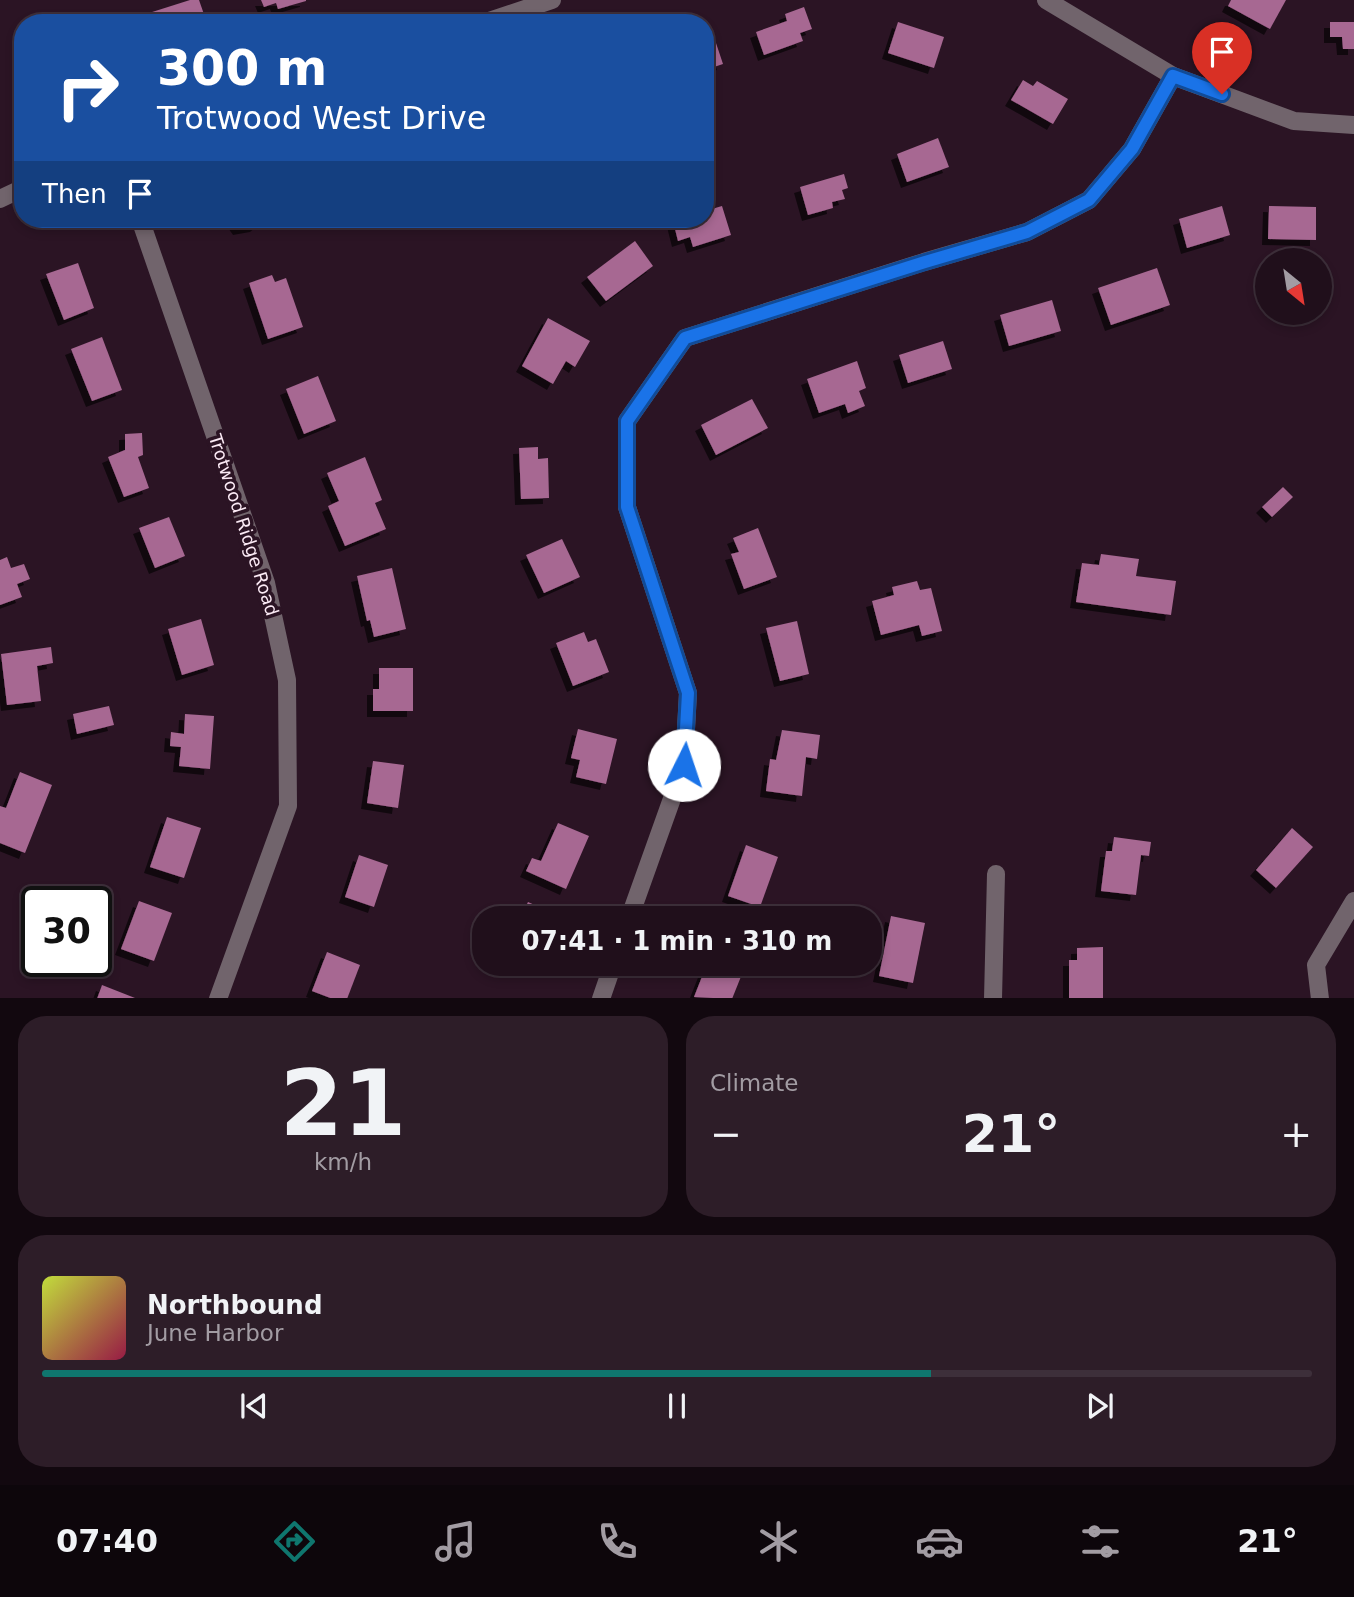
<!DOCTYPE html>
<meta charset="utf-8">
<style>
body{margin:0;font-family:"DejaVu Sans",sans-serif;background:#2d1d28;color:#f1f3f6;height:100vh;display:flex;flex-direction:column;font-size:26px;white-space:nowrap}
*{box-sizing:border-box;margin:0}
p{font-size:23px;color:#a29ca3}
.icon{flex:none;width:38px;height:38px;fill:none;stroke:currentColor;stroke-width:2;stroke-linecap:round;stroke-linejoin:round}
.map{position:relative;height:998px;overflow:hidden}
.drawer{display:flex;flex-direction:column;gap:18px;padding:18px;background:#12080f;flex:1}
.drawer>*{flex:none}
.guide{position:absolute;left:14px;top:14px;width:700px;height:214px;border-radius:28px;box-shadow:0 4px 10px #0003,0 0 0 2px #3d2f3a;background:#1a4fa0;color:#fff;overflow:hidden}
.needle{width:46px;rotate:150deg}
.buttons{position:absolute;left:1255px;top:248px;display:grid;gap:14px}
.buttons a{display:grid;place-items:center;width:77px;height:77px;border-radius:50%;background:#200f1b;box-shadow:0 4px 10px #0003,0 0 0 2px #3d2f3a;font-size:35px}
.speed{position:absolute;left:21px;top:886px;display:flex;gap:14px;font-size:35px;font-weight:700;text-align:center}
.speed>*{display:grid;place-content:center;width:91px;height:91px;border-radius:50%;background:#200f1b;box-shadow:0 4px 10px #0003,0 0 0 2px #3d2f3a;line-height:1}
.speed .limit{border:4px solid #111;border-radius:10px;background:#fff;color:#111}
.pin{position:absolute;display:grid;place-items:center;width:60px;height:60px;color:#fff;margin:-72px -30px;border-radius:50% 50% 50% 0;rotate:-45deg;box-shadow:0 0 7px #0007}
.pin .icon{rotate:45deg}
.me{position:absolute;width:77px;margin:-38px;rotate:4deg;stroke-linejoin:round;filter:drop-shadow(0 0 5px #0008)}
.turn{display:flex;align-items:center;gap:24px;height:147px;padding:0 28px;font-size:32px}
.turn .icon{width:91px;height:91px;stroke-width:2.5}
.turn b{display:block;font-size:49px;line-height:60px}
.then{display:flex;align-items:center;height:66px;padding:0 28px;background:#0003;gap:14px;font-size:26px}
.big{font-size:52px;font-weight:700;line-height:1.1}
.drawer .tile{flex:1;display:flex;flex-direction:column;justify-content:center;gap:10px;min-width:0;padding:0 24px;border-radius:28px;background:#2d1d28}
.drawer .dial{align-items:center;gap:0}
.dial b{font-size:91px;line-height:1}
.song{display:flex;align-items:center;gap:21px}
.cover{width:84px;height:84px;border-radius:10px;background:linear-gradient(135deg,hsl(70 70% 55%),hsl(340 70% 35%))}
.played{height:7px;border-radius:4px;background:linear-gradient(90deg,#0f766e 70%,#3d2f3a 70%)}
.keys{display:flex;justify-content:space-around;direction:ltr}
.heat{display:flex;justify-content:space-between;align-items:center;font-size:38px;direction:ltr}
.drawer .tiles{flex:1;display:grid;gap:18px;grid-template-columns:1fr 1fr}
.tile:last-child{grid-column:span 2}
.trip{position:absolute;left:472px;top:906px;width:410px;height:70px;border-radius:28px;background:#200f1b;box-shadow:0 4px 10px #0003,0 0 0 2px #3d2f3a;font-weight:700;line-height:70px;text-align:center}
.tabs{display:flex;height:112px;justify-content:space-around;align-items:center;background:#0d060b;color:#a29ca3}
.tabs .icon{width:49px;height:49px}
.tabs .selected{color:#0f766e}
.tabs b{font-size:32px;color:#f1f3f6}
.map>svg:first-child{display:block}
.building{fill:#a76792;filter:url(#shadow)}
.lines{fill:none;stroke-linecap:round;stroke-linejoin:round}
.minor{stroke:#71646c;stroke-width:18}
.route-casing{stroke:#114b97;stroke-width:18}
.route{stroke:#1a73e8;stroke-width:12}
.labels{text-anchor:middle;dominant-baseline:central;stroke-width:7;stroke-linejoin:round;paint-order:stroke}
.street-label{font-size:18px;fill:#fbeaf5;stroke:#2b1424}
</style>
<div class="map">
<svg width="1354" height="999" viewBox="0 0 1354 999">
<defs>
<filter id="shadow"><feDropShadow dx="-6" dy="6" stdDeviation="0" flood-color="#0009"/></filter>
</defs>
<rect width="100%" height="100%" fill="#2b1424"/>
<g class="building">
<path d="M 190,0 L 199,0 L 207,23 L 152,23 L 149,13 Z"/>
<path d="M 261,0 L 306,0 L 306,1 L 278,9 L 276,3 L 264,7 Z"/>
<path d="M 1231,0 L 1286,0 L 1270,29 L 1228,6 Z"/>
<path d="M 804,7 L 812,29 L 800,33 L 803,41 L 764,55 L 756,32 L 787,21 L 785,14 Z"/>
<path d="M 898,22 L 944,37 L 934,68 L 888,53 Z"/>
<path d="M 1330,22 L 1354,22 L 1354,49 L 1343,49 L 1342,37 L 1330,37 Z"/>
<path d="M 716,43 L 723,64 L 705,70 L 705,46 Z"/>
<path d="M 1023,80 L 1033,86 L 1037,81 L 1068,99 L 1053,124 L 1011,100 Z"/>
<path d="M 938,138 L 949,167 L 907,182 L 897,154 Z"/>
<path d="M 844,174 L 848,188 L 842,190 L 845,199 L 832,202 L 833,208 L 808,215 L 800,187 Z"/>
<path d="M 722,206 L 731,235 L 693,247 L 690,237 L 678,241 L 673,221 L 680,219 L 705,219 L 705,211 Z"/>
<path d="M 1222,206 L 1230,235 L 1187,248 L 1179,219 Z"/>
<path d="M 1269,206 L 1316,207 L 1316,240 L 1268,239 Z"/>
<path d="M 232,219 L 265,219 L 256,226 L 239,229 Z"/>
<path d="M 635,241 L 653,266 L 606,301 L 587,277 Z"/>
<path d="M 78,263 L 94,308 L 64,320 L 46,274 Z"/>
<path d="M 1157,268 L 1170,305 L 1111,325 L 1098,288 Z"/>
<path d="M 272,275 L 275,282 L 286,278 L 303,327 L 268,339 L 249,283 Z"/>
<path d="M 1052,300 L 1061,331 L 1009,346 L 1000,315 Z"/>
<path d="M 548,318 L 590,341 L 575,367 L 566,361 L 553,384 L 522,366 Z"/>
<path d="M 102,337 L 122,390 L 92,401 L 71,349 Z"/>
<path d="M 943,341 L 952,369 L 908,383 L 899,355 Z"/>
<path d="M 857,361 L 866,388 L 859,391 L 865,406 L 848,413 L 845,404 L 819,413 L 807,379 Z"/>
<path d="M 318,376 L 336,421 L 304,434 L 286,389 Z"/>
<path d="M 752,399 L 768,428 L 716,455 L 701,425 Z"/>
<path d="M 142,433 L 143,455 L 138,457 L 149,488 L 124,497 L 108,457 L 125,450 L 125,434 Z"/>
<path d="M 538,447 L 538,459 L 548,458 L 549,498 L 521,499 L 519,448 Z"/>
<path d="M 365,457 L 382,500 L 375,503 L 386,529 L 345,546 L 328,506 L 339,501 L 327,473 Z"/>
<path d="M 1283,487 L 1293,497 L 1272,517 L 1262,507 Z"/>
<path d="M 169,517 L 185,556 L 155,568 L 139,528 Z"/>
<path d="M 758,528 L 777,577 L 744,589 L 731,554 L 739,552 L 733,538 Z"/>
<path d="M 562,539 L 580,577 L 544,593 L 526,555 Z"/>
<path d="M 1101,554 L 1139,559 L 1136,576 L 1176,581 L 1171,615 L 1076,602 L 1082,563 L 1099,565 Z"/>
<path d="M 7,557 L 11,568 L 24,564 L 30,579 L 17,584 L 22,597 L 0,605 L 0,560 Z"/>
<path d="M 392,568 L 406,629 L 374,637 L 370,620 L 367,621 L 357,576 Z"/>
<path d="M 917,581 L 920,590 L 931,588 L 942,631 L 922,636 L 919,625 L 881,635 L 872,601 L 894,595 L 892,587 Z"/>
<path d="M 201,619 L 214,665 L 182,675 L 168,629 Z"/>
<path d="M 797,621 L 809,674 L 780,681 L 766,628 Z"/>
<path d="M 584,632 L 588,642 L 596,639 L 609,672 L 573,686 L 556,643 Z"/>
<path d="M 51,647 L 53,663 L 37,666 L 41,701 L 7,705 L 1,654 Z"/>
<path d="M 379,668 L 413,668 L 413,711 L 373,711 L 373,689 L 379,689 Z"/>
<path d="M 109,706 L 114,725 L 77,734 L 73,714 Z"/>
<path d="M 185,714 L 214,716 L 210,769 L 179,766 L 181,747 L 170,746 L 171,732 L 184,734 Z"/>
<path d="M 578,729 L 617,739 L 606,784 L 576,777 L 580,760 L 571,758 Z"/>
<path d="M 782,730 L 820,735 L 817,759 L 806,757 L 802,796 L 766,791 L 770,759 L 776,760 Z"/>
<path d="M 373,761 L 404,765 L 398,808 L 367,803 Z"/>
<path d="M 20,772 L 52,785 L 25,853 L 0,843 L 0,806 L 6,808 Z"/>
<path d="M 167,817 L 201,828 L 184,878 L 150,867 Z"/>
<path d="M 558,823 L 589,836 L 566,889 L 526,871 L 532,858 L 541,861 Z"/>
<path d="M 1292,828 L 1313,847 L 1276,888 L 1256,870 Z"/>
<path d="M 1114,837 L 1151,842 L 1149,856 L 1141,855 L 1136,895 L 1101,891 L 1106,851 L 1112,851 Z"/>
<path d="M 746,845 L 778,857 L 760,907 L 728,896 Z"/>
<path d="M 359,855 L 388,865 L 374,907 L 345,897 Z"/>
<path d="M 139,901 L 172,913 L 154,961 L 121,949 Z"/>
<path d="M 528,902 L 548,911 L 545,919 L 520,919 Z"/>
<path d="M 891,916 L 925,923 L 913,983 L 879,976 Z"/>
<path d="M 1103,947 L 1103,999 L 1069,999 L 1069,960 L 1077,960 L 1077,948 Z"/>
<path d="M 327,952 L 360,965 L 347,999 L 333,999 L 312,991 Z"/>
<path d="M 707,964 L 746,964 L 732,999 L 694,997 Z"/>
<path d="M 102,985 L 135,998 L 135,999 L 97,999 Z"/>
</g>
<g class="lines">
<g class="minor">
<path d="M 1046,0 L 1173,76 L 1294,121 L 1354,125"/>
<path d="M 483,23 L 552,0"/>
<path d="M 0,199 L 23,188"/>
<path d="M 140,219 L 266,583 L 287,680 L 288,806 L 218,999"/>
<path d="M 629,919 L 684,765 L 688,693 L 627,507 L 627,421 L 685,338 L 924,262 L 1027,232 L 1089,200 L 1132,149 L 1173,76"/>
<path d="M 601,999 L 613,964"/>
<path d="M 993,999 L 996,874"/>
<path d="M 1320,999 L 1316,965 L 1354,901"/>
</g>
</g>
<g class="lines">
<g class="route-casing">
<path id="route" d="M 684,765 L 688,693 L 627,507 L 627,421 L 685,338 L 925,262 L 1027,232 L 1089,200 L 1132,149 L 1173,76 L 1222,94"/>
</g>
<use href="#route" class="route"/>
</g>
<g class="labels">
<g class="street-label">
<text transform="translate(244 525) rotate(72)">Trotwood Ridge Road</text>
</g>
</g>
</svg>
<div class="buttons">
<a><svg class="needle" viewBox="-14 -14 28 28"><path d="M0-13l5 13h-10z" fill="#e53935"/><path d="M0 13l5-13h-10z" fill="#a29ca3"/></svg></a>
</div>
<div class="speed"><div class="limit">30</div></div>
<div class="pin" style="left:1222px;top:94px;background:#d93025"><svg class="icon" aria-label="arrive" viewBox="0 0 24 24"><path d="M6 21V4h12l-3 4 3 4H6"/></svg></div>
<svg class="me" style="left:684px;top:765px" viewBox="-20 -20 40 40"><circle r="19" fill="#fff"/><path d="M0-13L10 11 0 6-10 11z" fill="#1a73e8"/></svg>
<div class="trip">07:41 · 1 min · 310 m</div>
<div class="guide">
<div class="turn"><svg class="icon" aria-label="right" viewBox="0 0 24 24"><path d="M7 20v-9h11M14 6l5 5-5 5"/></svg><div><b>300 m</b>Trotwood West Drive</div></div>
<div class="then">Then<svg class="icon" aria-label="arrive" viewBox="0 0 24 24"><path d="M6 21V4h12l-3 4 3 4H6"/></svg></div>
</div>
</div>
<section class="drawer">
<div class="tiles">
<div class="tile dial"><b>21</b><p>km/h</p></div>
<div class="tile"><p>Climate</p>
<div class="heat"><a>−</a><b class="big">21°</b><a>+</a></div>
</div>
<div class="tile">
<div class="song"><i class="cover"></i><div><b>Northbound</b><p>June Harbor</p></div></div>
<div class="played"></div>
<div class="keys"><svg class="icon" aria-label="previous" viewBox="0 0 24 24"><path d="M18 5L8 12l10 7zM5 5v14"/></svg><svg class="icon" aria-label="pause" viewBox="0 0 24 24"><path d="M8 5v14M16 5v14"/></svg><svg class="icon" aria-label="next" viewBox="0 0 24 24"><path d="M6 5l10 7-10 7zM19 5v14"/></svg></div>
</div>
</div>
</section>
<nav class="tabs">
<b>07:40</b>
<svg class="icon selected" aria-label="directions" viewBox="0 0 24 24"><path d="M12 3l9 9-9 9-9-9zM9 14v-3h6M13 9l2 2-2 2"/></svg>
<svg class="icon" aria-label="music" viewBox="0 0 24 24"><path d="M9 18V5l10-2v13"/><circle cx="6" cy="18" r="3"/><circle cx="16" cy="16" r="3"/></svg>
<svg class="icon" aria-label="phone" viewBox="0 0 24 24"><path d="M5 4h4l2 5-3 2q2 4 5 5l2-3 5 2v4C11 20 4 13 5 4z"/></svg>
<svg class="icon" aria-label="climate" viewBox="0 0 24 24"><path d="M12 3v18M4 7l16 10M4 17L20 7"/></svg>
<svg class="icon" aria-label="car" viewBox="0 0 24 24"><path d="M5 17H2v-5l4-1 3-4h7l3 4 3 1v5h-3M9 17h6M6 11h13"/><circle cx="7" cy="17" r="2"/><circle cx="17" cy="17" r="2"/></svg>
<svg class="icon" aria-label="filters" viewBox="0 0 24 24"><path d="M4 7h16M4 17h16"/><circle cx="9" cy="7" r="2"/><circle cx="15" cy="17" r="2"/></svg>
<b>21°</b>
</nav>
